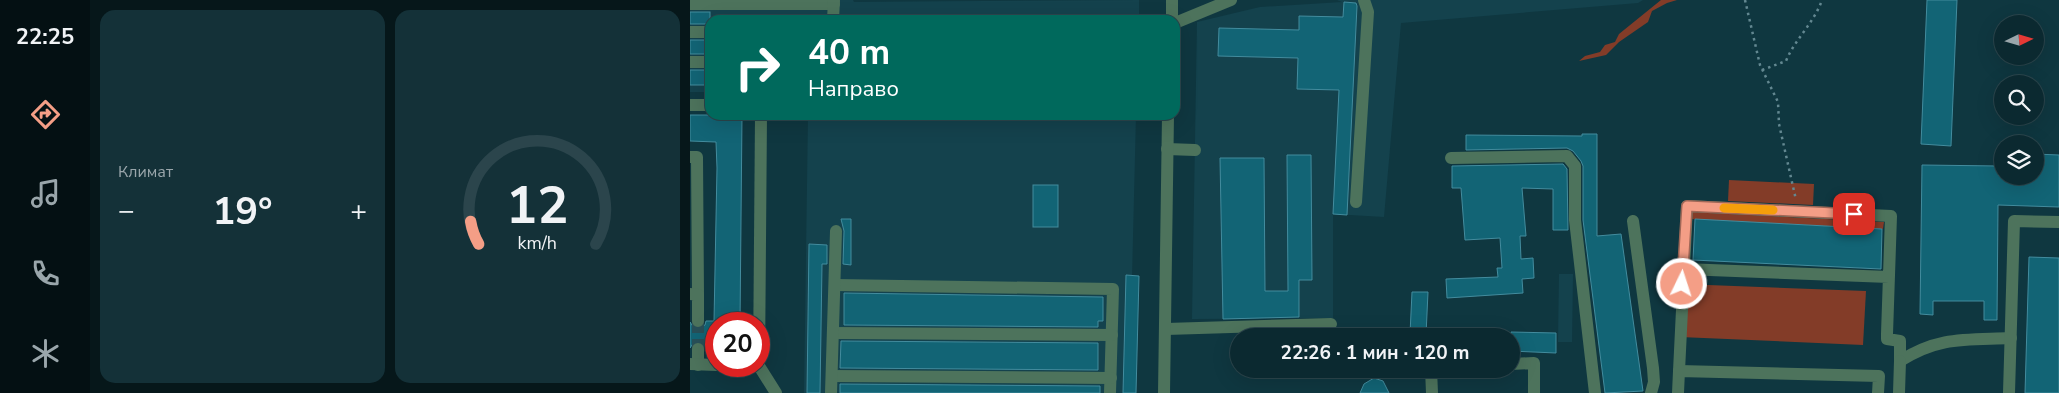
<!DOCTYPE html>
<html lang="ru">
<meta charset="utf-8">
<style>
body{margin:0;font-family:"Nunito Sans",sans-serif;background:#143138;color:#f1f3f6;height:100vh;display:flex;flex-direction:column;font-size:19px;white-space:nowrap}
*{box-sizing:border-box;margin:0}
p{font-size:16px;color:#9aa6ab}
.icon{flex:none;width:28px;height:28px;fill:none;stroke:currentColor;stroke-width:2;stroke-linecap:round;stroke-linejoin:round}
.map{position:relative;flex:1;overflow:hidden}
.side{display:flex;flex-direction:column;gap:10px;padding:10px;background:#06171a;width:600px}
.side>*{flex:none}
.banner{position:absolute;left:15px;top:15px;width:475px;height:105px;border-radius:15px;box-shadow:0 5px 20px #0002,0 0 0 1px #2b454c;background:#00695c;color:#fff;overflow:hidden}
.needle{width:32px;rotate:85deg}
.tools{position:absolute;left:1304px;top:15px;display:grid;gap:10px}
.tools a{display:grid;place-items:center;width:50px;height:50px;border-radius:50%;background:#0b2930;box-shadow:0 5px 20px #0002,0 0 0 1px #2b454c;font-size:25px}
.speed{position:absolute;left:15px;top:312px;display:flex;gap:10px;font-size:25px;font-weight:700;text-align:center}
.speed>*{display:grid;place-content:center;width:65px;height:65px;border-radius:50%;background:#0b2930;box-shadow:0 5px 20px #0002,0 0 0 1px #2b454c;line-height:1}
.speed .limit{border:8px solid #d22;background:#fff;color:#111}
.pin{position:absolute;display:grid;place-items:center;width:42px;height:42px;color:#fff;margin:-21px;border-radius:10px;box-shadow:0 2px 8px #0006}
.me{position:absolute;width:55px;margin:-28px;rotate:4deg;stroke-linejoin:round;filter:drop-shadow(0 0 4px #0008)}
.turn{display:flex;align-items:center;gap:18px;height:105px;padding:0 20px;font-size:22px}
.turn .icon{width:65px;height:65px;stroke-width:2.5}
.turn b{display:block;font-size:35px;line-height:42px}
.big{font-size:38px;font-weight:700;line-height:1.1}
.side .widget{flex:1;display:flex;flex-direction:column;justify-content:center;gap:8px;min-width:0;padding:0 18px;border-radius:15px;background:#143138}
.side .dial{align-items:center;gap:0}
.dial svg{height:130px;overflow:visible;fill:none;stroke:#2b454c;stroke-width:7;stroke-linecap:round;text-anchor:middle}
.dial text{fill:#f1f3f6;stroke:none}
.heat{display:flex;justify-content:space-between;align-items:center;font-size:28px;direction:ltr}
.side .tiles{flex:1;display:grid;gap:10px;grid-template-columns:repeat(2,1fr)}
.trip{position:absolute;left:540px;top:328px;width:290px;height:50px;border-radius:25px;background:#0b2930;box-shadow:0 5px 20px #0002,0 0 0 1px #2b454c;font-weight:700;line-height:50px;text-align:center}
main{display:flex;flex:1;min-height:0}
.dock{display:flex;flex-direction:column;width:90px;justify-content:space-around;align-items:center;background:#041013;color:#9aa6ab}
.dock .icon{width:35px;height:35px}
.dock .selected{color:#f49e86}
.dock b{font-size:22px;color:#f1f3f6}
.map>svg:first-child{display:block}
.built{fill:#14424d}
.green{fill:#833c28}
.building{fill:#126475;stroke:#438c9e}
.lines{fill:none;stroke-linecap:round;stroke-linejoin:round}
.minor-tunnel{stroke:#284f58;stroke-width:12;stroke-dasharray:12 6;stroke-linecap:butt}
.path{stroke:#638891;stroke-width:2.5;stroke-dasharray:2.5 4;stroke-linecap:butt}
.minor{stroke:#4d735c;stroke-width:12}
.route-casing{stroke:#9f6757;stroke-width:12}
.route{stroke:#f49e86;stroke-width:9}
.slow{stroke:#f59e0b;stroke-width:9}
</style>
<main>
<nav class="dock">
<b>22:25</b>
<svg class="icon selected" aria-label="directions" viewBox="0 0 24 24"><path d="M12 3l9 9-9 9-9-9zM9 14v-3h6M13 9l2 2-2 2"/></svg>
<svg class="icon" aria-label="music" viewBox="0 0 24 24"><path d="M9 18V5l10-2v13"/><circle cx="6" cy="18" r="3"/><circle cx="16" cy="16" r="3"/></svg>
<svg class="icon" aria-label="phone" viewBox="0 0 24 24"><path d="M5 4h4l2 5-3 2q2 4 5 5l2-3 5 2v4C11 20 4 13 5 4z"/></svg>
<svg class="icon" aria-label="climate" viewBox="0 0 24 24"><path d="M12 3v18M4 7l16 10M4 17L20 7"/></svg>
</nav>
<section class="side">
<div class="tiles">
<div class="widget"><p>Климат</p>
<div class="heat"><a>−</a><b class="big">19°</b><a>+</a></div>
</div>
<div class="widget dial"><svg viewBox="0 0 100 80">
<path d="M14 69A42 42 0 1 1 86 69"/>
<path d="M14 69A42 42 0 0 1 9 55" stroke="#f49e86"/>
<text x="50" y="56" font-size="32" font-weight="700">12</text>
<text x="50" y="72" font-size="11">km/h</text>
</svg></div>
</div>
</section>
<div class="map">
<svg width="1369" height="393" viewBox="0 0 1369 393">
<rect width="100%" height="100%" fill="#0f3740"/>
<g class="built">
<path d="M 0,0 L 163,0 L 164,2 L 449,0 L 449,20 L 20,20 L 20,92 L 0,92 Z"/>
<path d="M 647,0 L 953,0 L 948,3 L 711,23 L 694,217 L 643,214 L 643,318 L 502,319 L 507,22 L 570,7 L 652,2 Z"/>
<path d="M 118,115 L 446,115 L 442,278 L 449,276 L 446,393 L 114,393 Z"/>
<path d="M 869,274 L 883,274 L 882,342 L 868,342 Z"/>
</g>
<g class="green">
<path d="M 971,0 L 987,0 L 977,3 L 962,11 L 958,22 L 929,42 L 916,55 L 889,61 L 895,56 L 910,52 L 915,45 L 925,42 L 929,34 Z"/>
<path d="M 1039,180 L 1124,184 L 1123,205 L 1038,201 Z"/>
<path d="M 1001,212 L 1194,222 L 1193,229 L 1001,219 Z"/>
<path d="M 992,284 L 1176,291 L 1173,345 L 990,337 Z"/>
</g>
<g class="building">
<path d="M 1237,0 L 1267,0 L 1261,146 L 1231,144 Z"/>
<path d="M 654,2 L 666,3 L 667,6 L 657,215 L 643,214 L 649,90 L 607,89 L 608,58 L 528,56 L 529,28 L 609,30 L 609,16 L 653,17 Z"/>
<rect x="0" y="12" width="20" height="12"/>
<rect x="0" y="40" width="20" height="14"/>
<rect x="0" y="70" width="20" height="15"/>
<path d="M 0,115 L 52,115 L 50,324 L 26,324 L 26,349 L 16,349 L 15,345 L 8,341 L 4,342 L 0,348 L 0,322 L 4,328 L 8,329 L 15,325 L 16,321 L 24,321 L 27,168 L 26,142 L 0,141 Z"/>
<path d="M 892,134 L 907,134 L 907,236 L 931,234 L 953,391 L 915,393 L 893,220 L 893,166 L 891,161 L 883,151 L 877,148 L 776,150 L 776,135 L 892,136 Z"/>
<path d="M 1345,154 L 1369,155 L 1369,207 L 1308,205 L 1307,320 L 1294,320 L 1294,301 L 1243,301 L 1243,315 L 1230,314 L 1232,165 L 1309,166 L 1309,176 L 1345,176 Z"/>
<path d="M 597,155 L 621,155 L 622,280 L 609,280 L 609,317 L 533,319 L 530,158 L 574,158 L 575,291 L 598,291 Z"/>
<path d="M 873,164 L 877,169 L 878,230 L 863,230 L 863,189 L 832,188 L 836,236 L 830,236 L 831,259 L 843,258 L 844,278 L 832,279 L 833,293 L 757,298 L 756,279 L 808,277 L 807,268 L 812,268 L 810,238 L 775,240 L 771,188 L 762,188 L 762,166 Z"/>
<rect x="343" y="185" width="25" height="42"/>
<path d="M 151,219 L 161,219 L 161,265 L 153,264 L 154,231 Z"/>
<path d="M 1005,219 L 1192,229 L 1191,269 L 1003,260 Z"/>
<path d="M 119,244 L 137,245 L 137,264 L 132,264 L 130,393 L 117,393 Z"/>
<path d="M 1339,257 L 1369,258 L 1369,393 L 1335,393 Z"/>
<path d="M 436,275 L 449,276 L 446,393 L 433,393 Z"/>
<path d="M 722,292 L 738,292 L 736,335 L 720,334 Z"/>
<path d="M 154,293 L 413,297 L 413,321 L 408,321 L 408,327 L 154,325 Z"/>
<path d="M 821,332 L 866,333 L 866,353 L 821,351 Z"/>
<path d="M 151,341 L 408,343 L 408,370 L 150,368 Z"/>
<path d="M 684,378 L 693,381 L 699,393 L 670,393 L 674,384 Z"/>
<path d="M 150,384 L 410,386 L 410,393 L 150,393 Z"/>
</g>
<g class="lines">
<path class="minor-tunnel" d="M 8,321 L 8,349"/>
<g class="path">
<path d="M 1055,0 L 1070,65 L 1088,102 L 1089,124 L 1106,200"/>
<path d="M 1072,70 L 1096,61 C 1105,39 1124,23 1132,0"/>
</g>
<g class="minor">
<path d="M 0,4 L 144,4"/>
<path d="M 143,20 L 144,0"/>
<path d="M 482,20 L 482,0"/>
<path d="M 485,23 L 541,0"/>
<path d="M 0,32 L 20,32"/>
<path d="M 0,62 L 20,62"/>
<path d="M 0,105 L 20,105"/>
<path d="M 477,149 L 505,150"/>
<path d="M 0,157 L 7,157 L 8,295"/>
<path d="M 761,158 L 877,156 L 885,166 L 885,220 L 905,393"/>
<path d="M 666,202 L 678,12 L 674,0"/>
<path d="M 943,221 L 963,368 L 964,382 L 961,393"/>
<path d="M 1199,277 L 994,269 L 997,206 L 1201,216 L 1197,334 L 1197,339 L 1210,341 L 1210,361 C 1249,336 1276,340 1321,338"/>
<path d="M 145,285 L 423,289 L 420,393"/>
<path d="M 0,294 L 8,295 L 8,321"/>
<path d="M 476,329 L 641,324"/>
<path d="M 144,333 L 422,335"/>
<path d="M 8,349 L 8,365"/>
<path d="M 0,364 L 26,365"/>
<path d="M 821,364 L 844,363 L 844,393"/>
<path d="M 69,366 L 71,115"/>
<path d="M 69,366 L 86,393"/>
<path d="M 741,369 L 742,393"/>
<path d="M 989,371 L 994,269"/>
<path d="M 142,376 L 421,378"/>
<path d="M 141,393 L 146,231"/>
<path d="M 474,393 L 478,115"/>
<path d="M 988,393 L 989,371 L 1189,376 L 1188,393"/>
<path d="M 1209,393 L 1210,361"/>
<path d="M 1319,393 L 1324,221 L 1369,222"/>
</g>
</g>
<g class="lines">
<g class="route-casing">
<path id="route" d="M 992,284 L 997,206 L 1164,214"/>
</g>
<use href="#route" class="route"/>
<path class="slow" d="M 1034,208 L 1083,210"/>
</g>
</svg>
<div class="tools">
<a><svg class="needle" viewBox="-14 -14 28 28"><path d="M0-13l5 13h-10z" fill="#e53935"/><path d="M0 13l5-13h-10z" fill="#9aa6ab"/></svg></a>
<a><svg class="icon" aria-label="search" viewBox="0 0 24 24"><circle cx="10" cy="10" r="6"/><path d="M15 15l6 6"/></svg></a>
<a><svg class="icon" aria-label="layers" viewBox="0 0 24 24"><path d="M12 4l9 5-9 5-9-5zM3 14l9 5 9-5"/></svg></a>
</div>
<div class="speed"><div class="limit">20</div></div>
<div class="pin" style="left:1164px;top:214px;background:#d93025"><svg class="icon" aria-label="arrive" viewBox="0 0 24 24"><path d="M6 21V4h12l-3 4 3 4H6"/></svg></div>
<svg class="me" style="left:992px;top:284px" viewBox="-20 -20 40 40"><circle r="17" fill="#f49e86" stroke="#fff" stroke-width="3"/><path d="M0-11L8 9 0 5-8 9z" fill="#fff"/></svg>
<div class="trip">22:26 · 1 мин · 120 m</div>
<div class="banner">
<div class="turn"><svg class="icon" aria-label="right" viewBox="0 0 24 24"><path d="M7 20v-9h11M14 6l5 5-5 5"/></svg><div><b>40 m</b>Направо</div></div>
</div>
</div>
</main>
